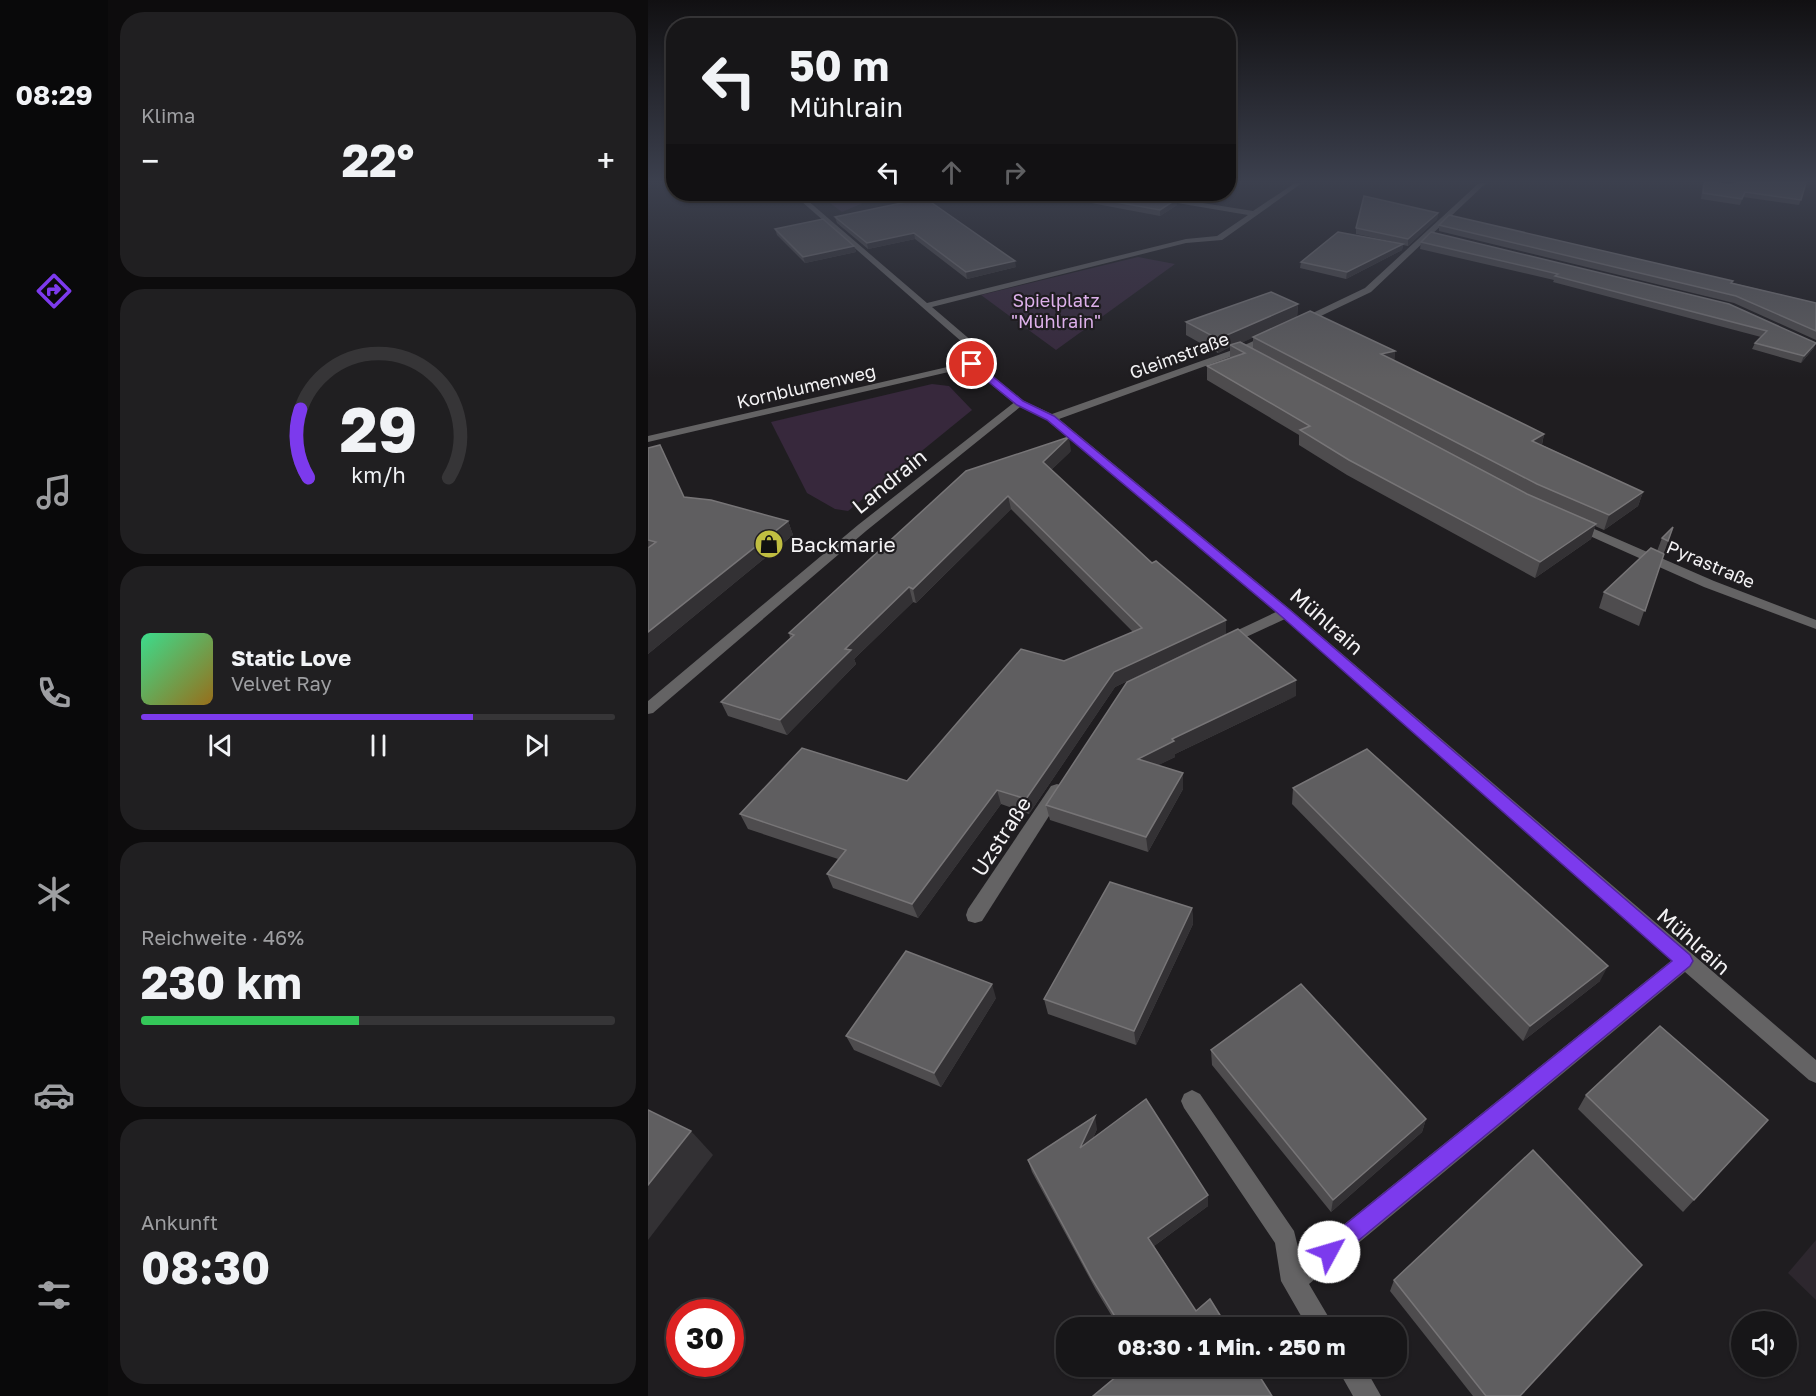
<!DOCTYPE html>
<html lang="de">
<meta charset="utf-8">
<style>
body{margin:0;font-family:"Golos Text",sans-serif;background:#201f21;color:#f1f3f6;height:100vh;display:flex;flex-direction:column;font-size:22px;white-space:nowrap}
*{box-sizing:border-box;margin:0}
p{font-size:20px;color:#9e9fa2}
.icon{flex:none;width:33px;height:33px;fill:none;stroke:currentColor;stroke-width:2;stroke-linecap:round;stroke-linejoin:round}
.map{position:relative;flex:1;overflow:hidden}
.details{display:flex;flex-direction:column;gap:12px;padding:12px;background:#0d0c0d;width:540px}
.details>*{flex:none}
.top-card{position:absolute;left:18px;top:18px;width:570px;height:183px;border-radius:24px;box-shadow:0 2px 4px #0004,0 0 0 2px #363537;background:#171618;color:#f1f3f6;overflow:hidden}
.fabs{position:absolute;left:1083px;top:1311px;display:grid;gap:12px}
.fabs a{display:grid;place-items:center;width:66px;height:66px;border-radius:50%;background:#171618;box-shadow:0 2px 4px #0004,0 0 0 2px #363537;font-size:30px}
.speed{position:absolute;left:18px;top:1299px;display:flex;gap:12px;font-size:30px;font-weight:700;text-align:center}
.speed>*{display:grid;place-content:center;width:78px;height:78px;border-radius:50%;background:#171618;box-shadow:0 2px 4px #0004,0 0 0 2px #363537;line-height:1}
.speed .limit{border:9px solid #d22;background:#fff;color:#111}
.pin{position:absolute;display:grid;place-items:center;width:51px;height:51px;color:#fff;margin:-26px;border:3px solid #fff;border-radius:50%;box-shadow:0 2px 6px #0007}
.me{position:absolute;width:66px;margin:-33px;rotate:51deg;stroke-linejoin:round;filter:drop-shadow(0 0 4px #0008)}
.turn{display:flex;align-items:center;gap:21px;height:126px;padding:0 24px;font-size:27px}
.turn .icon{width:78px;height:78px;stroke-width:2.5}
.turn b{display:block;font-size:42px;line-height:51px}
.lanes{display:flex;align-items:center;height:57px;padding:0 24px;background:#0003;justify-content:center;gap:30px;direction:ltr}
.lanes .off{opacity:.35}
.big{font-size:45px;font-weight:700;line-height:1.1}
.details .widget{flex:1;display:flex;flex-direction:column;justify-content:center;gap:9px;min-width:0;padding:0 21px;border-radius:24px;background:#201f21}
.details .dial{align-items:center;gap:0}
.dial svg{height:156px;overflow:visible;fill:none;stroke:#363537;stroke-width:7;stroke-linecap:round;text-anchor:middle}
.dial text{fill:#f1f3f6;stroke:none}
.song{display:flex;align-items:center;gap:18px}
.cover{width:72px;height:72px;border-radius:9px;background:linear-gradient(135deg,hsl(150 70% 55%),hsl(40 70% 35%))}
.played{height:6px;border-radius:3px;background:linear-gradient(90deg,#7c3aed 70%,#363537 70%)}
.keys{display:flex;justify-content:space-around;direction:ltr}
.heat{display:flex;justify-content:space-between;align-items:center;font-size:33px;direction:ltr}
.charge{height:9px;border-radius:4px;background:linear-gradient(90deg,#34c759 46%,#363537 0)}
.trip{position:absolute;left:408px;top:1317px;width:351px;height:60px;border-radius:24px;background:#171618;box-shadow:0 2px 4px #0004,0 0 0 2px #363537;font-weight:700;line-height:60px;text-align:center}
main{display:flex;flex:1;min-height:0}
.menu{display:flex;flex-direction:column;width:108px;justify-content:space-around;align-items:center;background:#09090a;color:#9e9fa2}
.menu .icon{width:42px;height:42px}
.menu .current{color:#7c3aed}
.menu b{font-size:27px;color:#f1f3f6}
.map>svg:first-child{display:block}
.built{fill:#2d272e}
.green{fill:#37283c}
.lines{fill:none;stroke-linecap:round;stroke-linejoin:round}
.minor{fill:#646364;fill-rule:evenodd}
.tertiary{fill:#646364;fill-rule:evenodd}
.wall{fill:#4e4c4e;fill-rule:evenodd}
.shaded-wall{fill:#333134}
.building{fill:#5f5e60;stroke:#777577;stroke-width:1.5}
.route{fill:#7c3aed;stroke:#51269a;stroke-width:1.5}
.labels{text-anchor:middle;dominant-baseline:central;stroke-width:4.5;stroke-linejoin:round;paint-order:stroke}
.far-park-label{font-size:18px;fill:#ddb0ea;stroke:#1f1d20}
.far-street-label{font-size:18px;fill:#f4f3f5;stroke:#1f1d20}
.street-label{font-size:21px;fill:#f4f3f5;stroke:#1f1d20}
.poi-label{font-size:21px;fill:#f4f3f5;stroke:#1f1d20;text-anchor:start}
</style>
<main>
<nav class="menu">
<b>08:29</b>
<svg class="icon current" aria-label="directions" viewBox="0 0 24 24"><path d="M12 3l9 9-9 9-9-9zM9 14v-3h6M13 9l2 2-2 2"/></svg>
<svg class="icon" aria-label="music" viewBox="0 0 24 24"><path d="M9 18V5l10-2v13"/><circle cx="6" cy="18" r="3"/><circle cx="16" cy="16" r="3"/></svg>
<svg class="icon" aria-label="phone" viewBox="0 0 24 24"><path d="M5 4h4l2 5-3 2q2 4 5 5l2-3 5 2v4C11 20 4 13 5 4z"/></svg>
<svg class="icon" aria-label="climate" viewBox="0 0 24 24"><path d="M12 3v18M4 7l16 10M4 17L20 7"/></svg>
<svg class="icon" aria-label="car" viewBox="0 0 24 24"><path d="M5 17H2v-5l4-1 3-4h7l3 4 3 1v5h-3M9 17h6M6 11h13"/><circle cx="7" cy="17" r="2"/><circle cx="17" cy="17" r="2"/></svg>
<svg class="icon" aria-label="filters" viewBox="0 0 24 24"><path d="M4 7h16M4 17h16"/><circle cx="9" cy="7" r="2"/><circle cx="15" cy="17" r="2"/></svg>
</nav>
<section class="details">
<div class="widget"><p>Klima</p>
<div class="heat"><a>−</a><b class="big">22°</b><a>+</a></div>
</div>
<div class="widget dial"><svg viewBox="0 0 100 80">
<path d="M14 69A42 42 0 1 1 86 69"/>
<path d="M14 69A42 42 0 0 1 10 34" stroke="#7c3aed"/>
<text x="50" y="56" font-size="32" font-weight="700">29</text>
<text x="50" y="72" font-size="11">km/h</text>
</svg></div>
<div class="widget">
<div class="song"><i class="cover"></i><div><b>Static Love</b><p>Velvet Ray</p></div></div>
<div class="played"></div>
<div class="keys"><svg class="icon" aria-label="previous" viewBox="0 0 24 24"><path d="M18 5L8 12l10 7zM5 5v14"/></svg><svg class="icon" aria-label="pause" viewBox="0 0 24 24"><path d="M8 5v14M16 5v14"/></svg><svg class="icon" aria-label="next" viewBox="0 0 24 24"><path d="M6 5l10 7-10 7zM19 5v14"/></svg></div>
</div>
<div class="widget"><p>Reichweite · 46%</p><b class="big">230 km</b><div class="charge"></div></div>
<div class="widget"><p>Ankunft</p><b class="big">08:30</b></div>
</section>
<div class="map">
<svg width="1168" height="1396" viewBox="0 0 1168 1396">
<rect width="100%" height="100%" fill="#1f1d20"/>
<path class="built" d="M 1168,1240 L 1168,1300 L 1140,1273 Z"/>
<g class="green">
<path d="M 170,194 L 236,194 L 194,212 Z"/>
<path d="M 490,257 L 527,264 L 408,350 L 333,295 Z"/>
<path d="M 284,384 L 301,386 L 324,410 L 200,511 L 187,509 L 159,493 L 123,422 Z"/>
</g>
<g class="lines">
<g class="minor">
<path d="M 647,183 L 654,183 L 574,240 L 538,243 L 284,307 L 339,354 L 339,358 L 330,364 L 376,401 L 404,414 L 590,348 L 621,334 L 627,334 L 627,338 L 596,352 L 411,419 L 643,610 L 1168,1060 L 1168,1083 L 1161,1080 L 1037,972 L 661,1284 L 687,1328 L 660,1328 L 633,1281 L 627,1243 L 536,1108 L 533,1101 L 536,1094 L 544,1090 L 552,1094 L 646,1231 L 653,1259 L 1024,960 L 637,619 L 583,644 L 573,644 L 571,641 L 573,638 L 628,612 L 399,420 L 368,405 L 322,367 L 0,442 L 0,436 L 321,362 L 330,356 L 145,194 L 152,194 L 279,303 L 538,239 L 569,236 L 600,215 L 488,196 L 485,194 L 498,194 L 605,211 Z"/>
<path d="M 831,183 L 838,183 L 723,292 L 654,325 L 648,325 L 648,321 L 717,288 Z"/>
<path d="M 928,521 L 1066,581 L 1168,620 L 1168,629 L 1056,587 L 924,528 L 922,525 Z"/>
<path d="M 409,784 L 415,786 L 417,790 L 415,794 L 334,921 L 327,923 L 320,921 L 318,915 L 320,909 L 403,786 Z"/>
<path d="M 688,1366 L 716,1366 L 733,1396 L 705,1396 Z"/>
</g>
<path class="tertiary" d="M 368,401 L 377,403 L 218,531 L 5,713 L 0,714 L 0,701 L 210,525 Z"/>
</g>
<g class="wall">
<path d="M 1055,183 L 1070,183 L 1083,185 L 1085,185 L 1078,183 L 1158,183 L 1151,205 L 1095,197 L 1092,205 L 1053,199 Z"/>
<path d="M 410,194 L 494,194 L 529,205 L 512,216 L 422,199 L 422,195 Z"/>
<path d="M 509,194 L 549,194 L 540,198 Z"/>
<path d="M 277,198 L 368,267 L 319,279 L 267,239 L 220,249 L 189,223 L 187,217 Z"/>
<path d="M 790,213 L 789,219 L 760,246 L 755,245 L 754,250 L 698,279 L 652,268 L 653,262 L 746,242 L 708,234 L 708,228 Z"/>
<path d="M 791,225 L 1085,283 L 1168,303 L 1168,340 L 1086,303 L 791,231 Z"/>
<path d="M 127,229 L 206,246 L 208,252 L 157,263 L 129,235 Z"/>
<path d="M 783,232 L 1168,343 L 1165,349 L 1153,363 L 1104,349 L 1107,343 L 1113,337 L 905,282 L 906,280 L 772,249 L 773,242 Z"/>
<path d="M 650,304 L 649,317 L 747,351 L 746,361 L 896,434 L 894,445 L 995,492 L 990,506 L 956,530 L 947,526 L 943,539 L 887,578 L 699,475 L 651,445 L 651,435 L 559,380 L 559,366 L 582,358 L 582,347 L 570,353 L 538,335 L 538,322 ZM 605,337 L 605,349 L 593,343 Z"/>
<path d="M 0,448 L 36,497 L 140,521 L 145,535 L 0,654 Z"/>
<path d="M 423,451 L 403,470 L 504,563 L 578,620 L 578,634 L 467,687 L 381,814 L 353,804 L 270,918 L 185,888 L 179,874 L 190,859 L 100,829 L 92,814 L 259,781 L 416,661 L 485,632 L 363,509 L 268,603 L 265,602 L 206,659 L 208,664 L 139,735 L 80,716 L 73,702 L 142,638 L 141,633 Z"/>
<path d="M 1025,527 L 991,626 L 951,608 L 956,592 L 1009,551 L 1014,538 Z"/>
<path d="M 648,696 L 527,754 L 527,757 L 510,765 L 535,789 L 500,852 L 402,820 L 398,805 Z"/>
<path d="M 645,788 L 952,981 L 875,1041 L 644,804 Z"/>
<path d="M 544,908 L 545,924 L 488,1045 L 400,1014 L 396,999 Z"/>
<path d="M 348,998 L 293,1087 L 206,1050 L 198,1036 Z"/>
<path d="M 563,1050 L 778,1119 L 774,1132 L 683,1212 L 564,1065 Z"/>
<path d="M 938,1095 L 1120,1120 L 1035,1212 L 930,1109 Z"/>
<path d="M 449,1129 L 445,1138 L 560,1206 L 506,1246 L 548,1311 L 580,1328 L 471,1328 L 448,1290 L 384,1172 L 380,1160 Z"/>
<path d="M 746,1280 L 873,1396 L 825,1396 L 742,1291 Z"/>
</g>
<g class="shaded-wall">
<path d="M 540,194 L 549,194 L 540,198 Z"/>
<path d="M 529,199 L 529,205 L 512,216 L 512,210 Z"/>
<path d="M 790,213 L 789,219 L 760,246 L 760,239 Z"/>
<path d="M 266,233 L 267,239 L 220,249 L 219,243 Z"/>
<path d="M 755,244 L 754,250 L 698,279 L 699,272 Z"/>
<path d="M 206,246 L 208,252 L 157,263 L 155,257 Z"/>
<path d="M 367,261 L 368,267 L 319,279 L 318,272 Z"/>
<path d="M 650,304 L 649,318 L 584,347 L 582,345 L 582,347 L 570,353 L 570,339 Z"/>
<path d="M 1168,343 L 1165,349 L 1153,363 L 1156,356 Z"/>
<path d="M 747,351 L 746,365 L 733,354 Z"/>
<path d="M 896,434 L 893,448 L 884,441 Z"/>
<path d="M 421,437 L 423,451 L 397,476 L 395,462 Z"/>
<path d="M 995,492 L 990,506 L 956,530 L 961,515 Z"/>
<path d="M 360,496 L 363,509 L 268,603 L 265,589 Z"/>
<path d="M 140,521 L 145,535 L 0,654 L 0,632 Z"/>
<path d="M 948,524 L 943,539 L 887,578 L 892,562 Z"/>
<path d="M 261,587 L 265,602 L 206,659 L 208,664 L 139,735 L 132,720 L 197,649 Z"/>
<path d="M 578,620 L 578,634 L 467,687 L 381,814 L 378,799 L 466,672 Z"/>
<path d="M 648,680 L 648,696 L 527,754 L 527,757 L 491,775 L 490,759 L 524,739 Z"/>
<path d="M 535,773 L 535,789 L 500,852 L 498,837 Z"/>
<path d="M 349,790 L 353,804 L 270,918 L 264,904 Z"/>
<path d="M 544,908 L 545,924 L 488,1045 L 486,1031 Z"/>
<path d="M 960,966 L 952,981 L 875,1041 L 882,1026 Z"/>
<path d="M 344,984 L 348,998 L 293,1087 L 286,1073 Z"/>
<path d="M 447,1116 L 449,1129 L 435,1160 L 432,1148 Z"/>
<path d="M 778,1119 L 774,1132 L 683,1212 L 685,1200 Z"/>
<path d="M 43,1131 L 65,1155 L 0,1240 L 0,1185 Z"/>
<path d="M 560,1195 L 560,1206 L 502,1249 L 500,1238 Z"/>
</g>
<g class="building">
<path d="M 1056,183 L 1070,183 L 1083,185 L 1088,183 L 1158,183 L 1153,200 L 1097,192 L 1094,199 L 1055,193 Z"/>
<path d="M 423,194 L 494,194 L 529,199 L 512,210 Z"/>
<path d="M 716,196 L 790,213 L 760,239 L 708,228 Z"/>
<path d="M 277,198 L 367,261 L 318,272 L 266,233 L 219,243 L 187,217 Z"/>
<path d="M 801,215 L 1085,281 L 1083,283 L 1168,303 L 1168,331 L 1088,296 L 791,225 Z"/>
<path d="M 175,219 L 206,246 L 155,257 L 127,229 Z"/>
<path d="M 690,232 L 755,244 L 699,272 L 653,262 Z"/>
<path d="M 783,232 L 1081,304 L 1168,343 L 1156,356 L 1107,343 L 1119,331 L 907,276 L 910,274 L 773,242 Z"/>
<path d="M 623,292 L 650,304 L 570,339 L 538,322 Z"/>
<path d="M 662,311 L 747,351 L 733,354 L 896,434 L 884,441 L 995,492 L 961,515 L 889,484 L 605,337 Z"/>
<path d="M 592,342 L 879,494 L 948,524 L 892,562 L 701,460 L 652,430 L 662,426 L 559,366 L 597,353 L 582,345 Z"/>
<path d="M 421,437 L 395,462 L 504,563 L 508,561 L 578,620 L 466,672 L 378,799 L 349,790 L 264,904 L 179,874 L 198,850 L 92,814 L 154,748 L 259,781 L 373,649 L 416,661 L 494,628 L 360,496 L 265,589 L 261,587 L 197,649 L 203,650 L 132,720 L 73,702 L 146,635 L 141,633 L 164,612 L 318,471 Z"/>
<path d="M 12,445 L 36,497 L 63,500 L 140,521 L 0,632 L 0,548 L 8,542 L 0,540 L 0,448 Z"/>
<path d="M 1025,527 L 1020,541 L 1014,538 Z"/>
<path d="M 1003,548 L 1016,554 L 997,611 L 956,592 Z"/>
<path d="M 590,629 L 648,680 L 524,739 L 526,741 L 490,759 L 535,773 L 498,837 L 398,805 L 479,682 Z"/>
<path d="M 719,749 L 960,966 L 882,1026 L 645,788 Z"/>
<path d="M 462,882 L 544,908 L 486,1031 L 396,999 Z"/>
<path d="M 258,951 L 344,984 L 286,1073 L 198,1036 Z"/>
<path d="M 653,984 L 778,1119 L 685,1200 L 563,1050 Z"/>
<path d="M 1012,1026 L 1120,1120 L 1046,1200 L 938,1095 Z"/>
<path d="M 498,1099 L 560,1195 L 500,1238 L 548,1311 L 562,1299 L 580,1328 L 474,1328 L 444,1279 L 380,1160 L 447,1116 L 432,1148 Z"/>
<path d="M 0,1110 L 43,1131 L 0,1185 Z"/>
<path d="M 885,1150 L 994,1265 L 872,1396 L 838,1396 L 746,1280 Z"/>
<path d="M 481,1366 L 605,1366 L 624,1396 L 445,1396 Z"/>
</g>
<linearGradient id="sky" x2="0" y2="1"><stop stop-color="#111012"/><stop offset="0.48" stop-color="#3c404e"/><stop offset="1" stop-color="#3c404e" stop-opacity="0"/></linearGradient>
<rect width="1168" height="378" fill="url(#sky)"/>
<path class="route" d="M 321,362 L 327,362 L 375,401 L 406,416 L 642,610 L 1042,955 L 1045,961 L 1042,966 L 688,1259 L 681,1262 L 673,1259 L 670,1252 L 673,1244 L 1024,961 L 633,616 L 399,420 L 369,405 L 321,366 Z"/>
<defs>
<g id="shop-disc" transform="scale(1.5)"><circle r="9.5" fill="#c0be41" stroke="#1f1d20"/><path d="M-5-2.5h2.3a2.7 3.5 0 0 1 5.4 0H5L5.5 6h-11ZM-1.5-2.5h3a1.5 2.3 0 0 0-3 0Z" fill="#111"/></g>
</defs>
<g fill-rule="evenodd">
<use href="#shop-disc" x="121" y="544"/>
</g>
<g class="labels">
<g class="far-park-label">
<text x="408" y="300">Spielplatz<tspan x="408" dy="21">"Mühlrain"</tspan></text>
</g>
<g class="far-street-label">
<text transform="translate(531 355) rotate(-20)">Gleimstraße</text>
<text transform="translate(158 386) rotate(-13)">Kornblumenweg</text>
<text transform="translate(1063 564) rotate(23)">Pyrastraße</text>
</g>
<g class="street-label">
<text transform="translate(241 481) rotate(-39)">Landrain</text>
<text transform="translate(679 621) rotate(41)">Mühlrain</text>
<text transform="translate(353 836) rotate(-57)">Uzstraße</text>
<text transform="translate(1046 941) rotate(41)">Mühlrain</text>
</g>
<g class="poi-label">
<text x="142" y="544">Backmarie</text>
</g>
</g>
</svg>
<div class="fabs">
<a><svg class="icon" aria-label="sound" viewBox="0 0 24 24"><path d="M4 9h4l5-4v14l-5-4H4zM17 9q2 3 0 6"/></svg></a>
</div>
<div class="speed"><div class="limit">30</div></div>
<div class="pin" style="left:324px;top:364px;background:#d93025"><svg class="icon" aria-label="arrive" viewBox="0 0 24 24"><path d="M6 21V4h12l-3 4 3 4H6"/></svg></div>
<svg class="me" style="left:681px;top:1252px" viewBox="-20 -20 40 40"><circle r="19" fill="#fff"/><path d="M0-13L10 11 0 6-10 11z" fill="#7c3aed"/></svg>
<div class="trip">08:30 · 1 Min. · 250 m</div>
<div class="top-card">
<div class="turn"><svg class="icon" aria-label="left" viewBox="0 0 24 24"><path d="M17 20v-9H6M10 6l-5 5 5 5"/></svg><div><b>50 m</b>Mühlrain</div></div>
<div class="lanes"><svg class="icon" aria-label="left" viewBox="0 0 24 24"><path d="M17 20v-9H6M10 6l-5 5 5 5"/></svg><svg class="icon off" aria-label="ahead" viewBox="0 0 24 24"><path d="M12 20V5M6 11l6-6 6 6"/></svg><svg class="icon off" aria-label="right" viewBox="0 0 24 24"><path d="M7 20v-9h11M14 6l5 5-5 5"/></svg></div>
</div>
</div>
</main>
